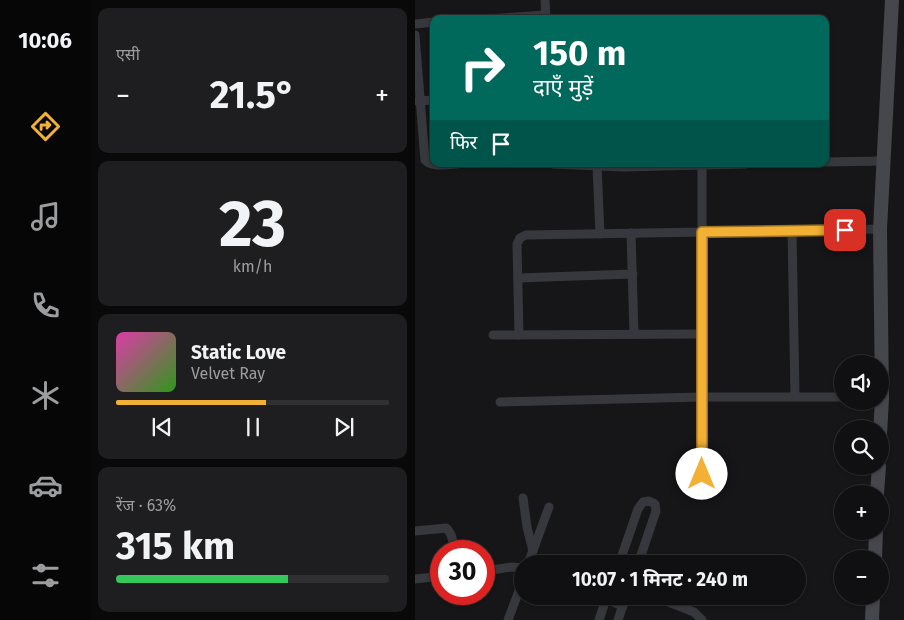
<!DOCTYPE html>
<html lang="hi">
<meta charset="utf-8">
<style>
body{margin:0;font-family:"Fira Sans","Noto Sans Devanagari",sans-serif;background:#1e1e20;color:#f1f3f6;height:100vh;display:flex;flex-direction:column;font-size:19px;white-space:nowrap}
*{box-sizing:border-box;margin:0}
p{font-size:16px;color:#9c9d9f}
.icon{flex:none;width:28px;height:28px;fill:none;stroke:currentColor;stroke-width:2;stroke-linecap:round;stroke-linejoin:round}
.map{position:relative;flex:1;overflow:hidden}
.drawer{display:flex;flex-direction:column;gap:8px;padding:8px;background:#09090a;width:325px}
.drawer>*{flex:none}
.guide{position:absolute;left:15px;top:15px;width:399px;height:152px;border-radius:10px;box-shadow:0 1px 4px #0004,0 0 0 1px #303032;background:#00695c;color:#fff;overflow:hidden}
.tools{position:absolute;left:419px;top:355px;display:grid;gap:10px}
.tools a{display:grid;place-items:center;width:55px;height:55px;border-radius:50%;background:#101012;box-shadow:0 1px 4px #0004,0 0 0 1px #303032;font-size:25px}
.speed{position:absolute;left:15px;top:540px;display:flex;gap:10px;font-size:25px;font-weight:700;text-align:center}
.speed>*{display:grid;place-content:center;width:65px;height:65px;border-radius:50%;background:#101012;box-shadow:0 1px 4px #0004,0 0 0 1px #303032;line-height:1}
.speed .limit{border:8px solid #d22;background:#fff;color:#111}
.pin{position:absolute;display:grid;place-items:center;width:42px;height:42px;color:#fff;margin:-21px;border-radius:10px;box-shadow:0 2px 8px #0006}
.me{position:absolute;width:55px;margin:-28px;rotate:0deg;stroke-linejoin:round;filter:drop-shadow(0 0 4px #0008)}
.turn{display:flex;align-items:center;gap:18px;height:105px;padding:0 20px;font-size:22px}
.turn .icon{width:65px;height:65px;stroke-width:2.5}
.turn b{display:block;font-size:35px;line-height:42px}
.then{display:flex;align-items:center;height:48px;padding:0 20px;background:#0003;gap:10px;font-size:19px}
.big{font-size:38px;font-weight:700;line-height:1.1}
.drawer .widget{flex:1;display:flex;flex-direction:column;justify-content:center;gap:8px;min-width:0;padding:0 18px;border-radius:10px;background:#1e1e20}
.drawer .dial{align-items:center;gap:0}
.dial b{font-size:65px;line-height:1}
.song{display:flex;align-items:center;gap:15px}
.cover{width:60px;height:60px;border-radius:8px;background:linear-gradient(135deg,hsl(320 70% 55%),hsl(110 70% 35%))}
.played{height:5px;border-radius:2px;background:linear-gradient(90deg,#f2b134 55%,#303032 55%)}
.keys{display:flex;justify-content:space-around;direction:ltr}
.heat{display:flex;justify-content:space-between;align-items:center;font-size:28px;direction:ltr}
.charge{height:8px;border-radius:4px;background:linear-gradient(90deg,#34c759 63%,#303032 0)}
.trip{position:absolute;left:99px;top:555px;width:292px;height:50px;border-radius:25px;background:#101012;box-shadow:0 1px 4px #0004,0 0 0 1px #303032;font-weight:700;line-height:50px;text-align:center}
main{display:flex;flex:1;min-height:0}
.menu{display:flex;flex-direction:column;width:90px;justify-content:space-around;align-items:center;background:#060607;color:#9c9d9f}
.menu .icon{width:35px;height:35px}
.menu .current{color:#f2b134}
.menu b{font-size:22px;color:#f1f3f6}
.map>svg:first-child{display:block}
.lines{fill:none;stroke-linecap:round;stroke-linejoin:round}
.street{stroke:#37383d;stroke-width:9}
.secondary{stroke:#45474d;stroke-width:14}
.route-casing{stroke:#9d7322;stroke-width:12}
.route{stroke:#f2b134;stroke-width:9}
</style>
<main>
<nav class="menu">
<b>10:06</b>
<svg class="icon current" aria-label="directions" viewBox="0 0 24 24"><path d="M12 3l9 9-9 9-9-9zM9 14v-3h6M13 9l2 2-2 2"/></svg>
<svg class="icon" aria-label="music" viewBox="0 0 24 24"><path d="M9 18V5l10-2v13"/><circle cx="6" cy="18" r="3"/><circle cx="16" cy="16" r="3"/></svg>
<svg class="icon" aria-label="phone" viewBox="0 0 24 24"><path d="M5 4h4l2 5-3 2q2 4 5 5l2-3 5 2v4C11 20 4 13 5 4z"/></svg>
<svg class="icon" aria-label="climate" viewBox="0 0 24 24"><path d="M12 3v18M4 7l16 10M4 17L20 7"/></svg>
<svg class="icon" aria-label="car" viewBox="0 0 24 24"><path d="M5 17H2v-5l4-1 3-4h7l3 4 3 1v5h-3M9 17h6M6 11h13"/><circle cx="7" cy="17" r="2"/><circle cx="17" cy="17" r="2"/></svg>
<svg class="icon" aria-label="filters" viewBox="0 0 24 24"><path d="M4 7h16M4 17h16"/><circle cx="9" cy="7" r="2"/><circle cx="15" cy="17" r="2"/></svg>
</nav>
<section class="drawer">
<div class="widget"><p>एसी</p>
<div class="heat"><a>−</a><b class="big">21.5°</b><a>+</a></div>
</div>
<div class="widget dial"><b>23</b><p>km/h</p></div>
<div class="widget">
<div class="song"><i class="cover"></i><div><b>Static Love</b><p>Velvet Ray</p></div></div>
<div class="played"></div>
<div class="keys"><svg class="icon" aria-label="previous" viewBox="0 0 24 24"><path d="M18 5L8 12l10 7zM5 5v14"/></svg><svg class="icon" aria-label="pause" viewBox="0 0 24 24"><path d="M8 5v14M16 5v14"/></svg><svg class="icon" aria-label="next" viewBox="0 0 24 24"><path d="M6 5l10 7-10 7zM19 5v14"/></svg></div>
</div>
<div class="widget"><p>रेंज · 63%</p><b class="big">315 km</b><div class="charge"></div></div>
</section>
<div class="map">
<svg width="489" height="620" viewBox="0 0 489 620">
<rect width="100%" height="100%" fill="#161618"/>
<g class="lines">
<g class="street">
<path d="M 130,0 L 131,19"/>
<path d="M 71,19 L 131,15"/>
<path d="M 0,24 L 19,22"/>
<path d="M 0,35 L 10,160 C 17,168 32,164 42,164"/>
<path d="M 2,101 L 19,100"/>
<path d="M 410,162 L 469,161"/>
<path d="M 138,164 L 208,167 L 331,164"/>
<path d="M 287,164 L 287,493"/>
<path d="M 182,166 L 185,234"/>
<path d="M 377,230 L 380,396"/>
<path d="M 216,233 L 219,334"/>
<path d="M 103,278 L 218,274"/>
<path d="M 78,335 L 287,334"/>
<path d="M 104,335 L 102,244 L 105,238 L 111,235 L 465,229"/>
<path d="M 85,402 L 287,397 L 428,397"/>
<path d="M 108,498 L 112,527 L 118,551"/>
<path d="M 0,531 L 31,528 C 38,534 38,542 38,551"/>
<path d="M 113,564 L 134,507"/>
<path d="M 204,564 L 223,509 L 228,502 L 234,501 L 240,504 L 241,511 L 223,564"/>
<path d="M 69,571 L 97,567 L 108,568"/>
<path d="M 0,579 L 26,576"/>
<path d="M 183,596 L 208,606"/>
<path d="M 238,596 L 279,612 L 287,620"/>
<path d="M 93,620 L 108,580"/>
<path d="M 184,620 L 192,596"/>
<path d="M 203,620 L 211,596"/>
</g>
<g class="secondary">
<path d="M 465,435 L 467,398 L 465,229 L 477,0"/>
<path d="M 462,494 L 464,466"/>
<path d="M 460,559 L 461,531"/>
<path d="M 457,620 L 458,596"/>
</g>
</g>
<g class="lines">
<g class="route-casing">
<path id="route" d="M 287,474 L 287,232 L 430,230"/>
</g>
<use href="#route" class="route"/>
</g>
</svg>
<div class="tools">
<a><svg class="icon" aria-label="sound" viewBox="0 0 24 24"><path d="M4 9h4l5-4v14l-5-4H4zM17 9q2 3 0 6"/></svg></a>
<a><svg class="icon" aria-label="search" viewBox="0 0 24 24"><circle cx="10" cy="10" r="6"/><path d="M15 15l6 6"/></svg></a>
<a>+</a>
<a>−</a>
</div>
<div class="speed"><div class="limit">30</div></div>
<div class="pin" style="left:430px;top:230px;background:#d93025"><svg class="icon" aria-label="arrive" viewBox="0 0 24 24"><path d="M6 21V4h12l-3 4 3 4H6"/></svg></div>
<svg class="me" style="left:287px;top:474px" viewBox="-20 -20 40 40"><circle r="19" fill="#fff"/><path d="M0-13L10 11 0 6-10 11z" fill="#f2b134"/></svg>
<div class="trip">10:07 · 1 मिनट · 240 m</div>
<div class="guide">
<div class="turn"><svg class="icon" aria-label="right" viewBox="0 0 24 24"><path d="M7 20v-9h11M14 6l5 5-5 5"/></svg><div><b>150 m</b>दाएँ मुड़ें</div></div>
<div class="then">फिर<svg class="icon" aria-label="arrive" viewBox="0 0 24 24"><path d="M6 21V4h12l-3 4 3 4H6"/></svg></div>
</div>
</div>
</main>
